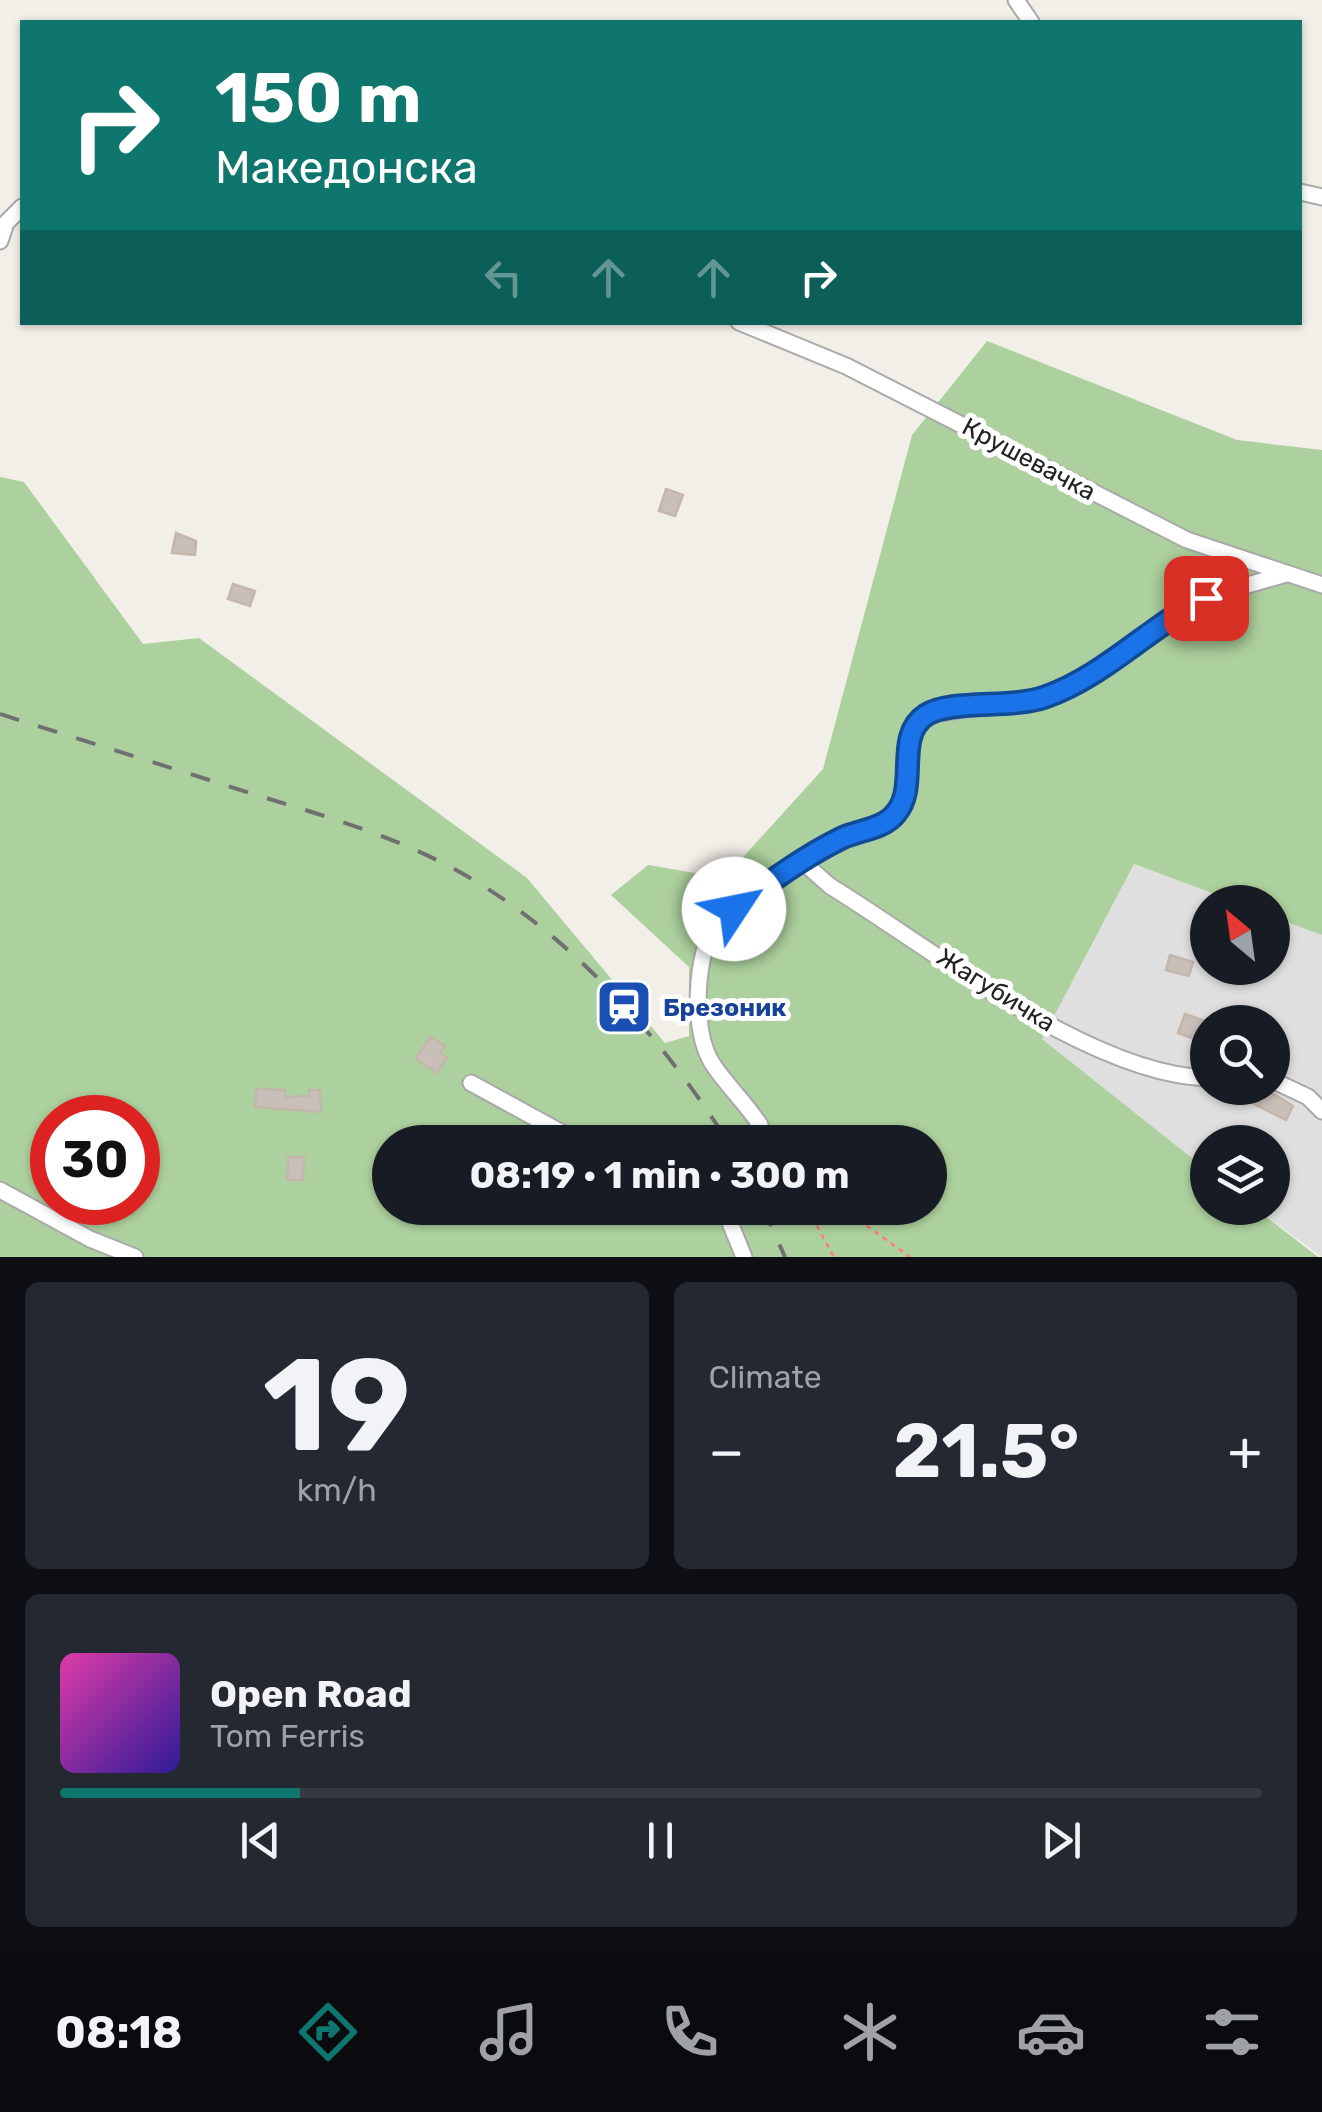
<!DOCTYPE html>
<meta charset="utf-8">
<style>
body{margin:0;font-family:Rubik,sans-serif;background:#242831;color:#f1f3f6;height:100vh;display:flex;flex-direction:column;font-size:38px;white-space:nowrap}
*{box-sizing:border-box;margin:0}
p{font-size:32px;color:#9ea1a6}
.icon{flex:none;width:55px;height:55px;fill:none;stroke:currentColor;stroke-width:2;stroke-linecap:round;stroke-linejoin:round}
.map{position:relative;height:1257px;overflow:hidden}
.sheet{display:flex;flex-direction:column;gap:25px;padding:25px;background:#0d0f14;flex:1}
.sheet>*{flex:none}
.banner{position:absolute;left:20px;top:20px;width:1282px;height:305px;border-radius:0px;box-shadow:0 2px 8px #0004;background:#0f766e;color:#fff;overflow:hidden}
.needle{width:65px;rotate:331deg}
.tools{position:absolute;left:1190px;top:885px;display:grid;gap:20px}
.tools a{display:grid;place-items:center;width:100px;height:100px;border-radius:50%;background:#171b24;box-shadow:0 2px 8px #0004;font-size:50px}
.speed{position:absolute;left:30px;top:1095px;display:flex;gap:20px;font-size:50px;font-weight:700;text-align:center}
.speed>*{display:grid;place-content:center;width:130px;height:130px;border-radius:50%;background:#171b24;box-shadow:0 2px 8px #0004;line-height:1}
.speed .limit{border:15px solid #d22;background:#fff;color:#111}
.pin{position:absolute;display:grid;place-items:center;width:85px;height:85px;color:#fff;margin:-42px;border-radius:20px;box-shadow:0 5px 15px #0006}
.me{position:absolute;width:110px;margin:-55px;rotate:56deg;stroke-linejoin:round;filter:drop-shadow(0 0 8px #0008)}
.turn{display:flex;align-items:center;gap:35px;height:210px;padding:0 30px;font-size:45px}
.turn .icon{width:130px;height:130px;stroke-width:2.5}
.turn b{display:block;font-size:70px;line-height:85px}
.lanes{display:flex;align-items:center;height:95px;padding:0 30px;background:#0003;justify-content:center;gap:50px;direction:ltr}
.lanes .off{opacity:.35}
.big{font-size:75px;font-weight:700;line-height:1.1}
.sheet .card{flex:1;display:flex;flex-direction:column;justify-content:center;gap:15px;min-width:0;padding:0 35px;border-radius:15px;background:#242831}
.sheet .dial{align-items:center;gap:0}
.dial b{font-size:130px;line-height:1}
.song{display:flex;align-items:center;gap:30px}
.cover{width:120px;height:120px;border-radius:15px;background:linear-gradient(135deg,hsl(320 70% 55%),hsl(250 70% 35%))}
.played{height:10px;border-radius:5px;background:linear-gradient(90deg,#0f766e 20%,#363941 20%)}
.keys{display:flex;justify-content:space-around;direction:ltr}
.heat{display:flex;justify-content:space-between;align-items:center;font-size:55px;direction:ltr}
.sheet .tiles{flex:1;display:grid;gap:25px;grid-template-columns:1fr 1fr}
.card:last-child{grid-column:span 2}
.trip{position:absolute;left:372px;top:1125px;width:575px;height:100px;border-radius:50px;background:#171b24;box-shadow:0 2px 8px #0004;font-weight:700;line-height:100px;text-align:center}
.dock{display:flex;height:160px;justify-content:space-around;align-items:center;background:#090b0e;color:#9ea1a6}
.dock .icon{width:70px;height:70px}
.dock .current{color:#0f766e}
.dock b{font-size:45px;color:#f1f3f6}
.map>svg:first-child{display:block}
.residential{fill:#e0dfdf;fill-rule:evenodd}
.forest{fill:#add19e;fill-rule:evenodd}
.building{fill:#c7bfb8;stroke:#c4b6ab;stroke-width:2.5}
.lines{fill:none;stroke-linecap:round;stroke-linejoin:round}
.minor-casing{stroke:#a9a9a9;stroke-width:19}
.path{stroke:#fa8072;stroke-width:2.5;stroke-dasharray:5 5;stroke-linecap:butt}
.minor{stroke:#fff;stroke-width:15}
.rail{stroke:#707070;stroke-width:4;stroke-dasharray:20 20;stroke-linecap:butt}
.route-casing{stroke:#114b97;stroke-width:25}
.route{stroke:#1a73e8;stroke-width:18}
.labels{text-anchor:middle;dominant-baseline:central;stroke-width:10;stroke-linejoin:round;paint-order:stroke}
.street-label{font-size:25px;fill:#222;stroke:#fff}
.transit-label{font-size:25px;font-weight:bold;fill:#164399;stroke:#fff;text-anchor:start}
</style>
<div class="map">
<svg width="1322" height="1257" viewBox="0 0 1322 1257">
<rect width="100%" height="100%" fill="#f2efe9"/>
<path class="residential" d="M 1134,864 L 1236,902 L 1208,902 L 1208,968 L 1272,968 L 1273,917 L 1322,935 L 1322,1257 L 1255,1208 L 1272,1208 L 1272,1142 L 1208,1142 L 1207,1170 L 1041,1039 ZM 1208,1022 L 1272,1022 L 1272,1088 L 1208,1088 Z"/>
<path class="forest" d="M 987,341 L 1237,440 L 1322,450 L 1322,935 L 1273,917 L 1272,902 L 1236,902 L 1134,864 L 1042,1039 L 1207,1170 L 1208,1208 L 1255,1208 L 1318,1257 L 0,1257 L 0,477 L 24,482 L 143,644 L 199,638 L 527,878 L 665,1043 L 689,1036 L 689,967 L 611,895 L 648,865 L 724,878 L 823,769 L 912,435 ZM 52,1118 L 138,1118 L 138,1202 L 52,1202 ZM 390,1142 L 930,1142 L 930,1208 L 390,1208 Z"/>
<g class="building">
<path d="M 666,489 L 683,495 L 675,516 L 659,511 Z"/>
<path d="M 176,533 L 196,541 L 195,555 L 172,553 Z"/>
<path d="M 233,584 L 255,591 L 250,606 L 228,599 Z"/>
<path d="M 1170,955 L 1193,962 L 1189,976 L 1166,970 Z"/>
<path d="M 1185,1014 L 1205,1021 L 1197,1040 L 1178,1033 Z"/>
<path d="M 430,1037 L 445,1046 L 440,1053 L 447,1058 L 437,1073 L 416,1059 Z"/>
<path d="M 1256,1088 L 1264,1088 L 1293,1106 L 1286,1120 L 1250,1102 Z"/>
<path d="M 256,1089 L 285,1090 L 285,1097 L 309,1096 L 309,1090 L 320,1090 L 321,1112 L 255,1107 Z"/>
<path d="M 435,1128 L 471,1141 L 471,1142 L 429,1142 Z"/>
<path d="M 288,1157 L 304,1157 L 303,1180 L 287,1180 Z"/>
</g>
<g class="lines">
<g class="minor-casing">
<g id="minor">
<path d="M 1016,0 L 1031,22"/>
<path d="M 1300,192 L 1322,197"/>
<path d="M 0,241 L 6,223 L 22,207"/>
<path d="M 739,322 L 846,366 L 1187,540 L 1322,585"/>
<path d="M 804,863 L 830,886 C 931,948 1090,1075 1208,1078"/>
<path d="M 1272,1080 L 1308,1097 L 1322,1111"/>
<path d="M 471,1083 L 579,1142"/>
<path d="M 755,1138 L 760,1125 C 746,1103 726,1085 712,1063 C 691,1030 695,952 717,922 C 755,893 796,862 839,840 C 856,831 881,830 895,814 C 921,786 896,742 926,715 L 1045,697 L 1111,661 L 1167,618 L 1206,597 L 1286,574"/>
<path d="M 0,1190 L 90,1239 L 135,1257"/>
<path d="M 724,1208 L 744,1257"/>
</g>
</g>
<g class="path">
<path d="M 807,1208 L 834,1257"/>
<path d="M 842,1208 L 910,1257"/>
</g>
<use href="#minor" class="minor"/>
<g class="rail">
<path d="M 0,714 C 84,741 169,767 253,794 C 325,816 399,837 465,875 C 573,937 662,1038 728,1142"/>
<path d="M 763,1208 L 785,1257"/>
</g>
</g>
<g class="lines">
<g class="route-casing">
<path id="route" d="M 734,909 C 766,884 805,856 842,838 C 859,830 884,829 896,813 C 919,786 894,736 926,715 C 951,699 1012,709 1045,697 C 1105,676 1150,626 1206,598"/>
</g>
<use href="#route" class="route"/>
</g>
<defs>
<g id="station-square" transform="scale(2.875)"><rect x="-9" y="-9" width="18" height="18" rx="4" fill="#1a4fb4" stroke="#fff"/><path d="M-3-6H3Q5-6 5-4V2Q5 4 3 4L4.5 6H3L1.5 4h-3L-3 6H-4.5L-3 4Q-5 4-5 2V-4Q-5-6-3-6ZM-3.5-4v3h7v-3ZM-3.5 1v1.5H-2V1ZM2 1v1.5H3.5V1Z" fill="#fff"/></g>
</defs>
<g fill-rule="evenodd">
<use href="#station-square" x="624" y="1007"/>
</g>
<g class="labels">
<g class="street-label">
<text transform="translate(1029 459) rotate(28)">Крушевачка</text>
<text transform="translate(996 990) rotate(32)">Жагубичка</text>
</g>
<g class="transit-label">
<text x="663" y="1007">Брезоник</text>
</g>
</g>
</svg>
<div class="tools">
<a><svg class="needle" viewBox="-14 -14 28 28"><path d="M0-13l5 13h-10z" fill="#e53935"/><path d="M0 13l5-13h-10z" fill="#9ea1a6"/></svg></a>
<a><svg class="icon" aria-label="search" viewBox="0 0 24 24"><circle cx="10" cy="10" r="6"/><path d="M15 15l6 6"/></svg></a>
<a><svg class="icon" aria-label="layers" viewBox="0 0 24 24"><path d="M12 4l9 5-9 5-9-5zM3 14l9 5 9-5"/></svg></a>
</div>
<div class="speed"><div class="limit">30</div></div>
<div class="pin" style="left:1206px;top:598px;background:#d93025"><svg class="icon" aria-label="arrive" viewBox="0 0 24 24"><path d="M6 21V4h12l-3 4 3 4H6"/></svg></div>
<svg class="me" style="left:734px;top:909px" viewBox="-20 -20 40 40"><circle r="19" fill="#fff"/><path d="M0-13L10 11 0 6-10 11z" fill="#1a73e8"/></svg>
<div class="trip">08:19 · 1 min · 300 m</div>
<div class="banner">
<div class="turn"><svg class="icon" aria-label="right" viewBox="0 0 24 24"><path d="M7 20v-9h11M14 6l5 5-5 5"/></svg><div><b>150 m</b>Македонска</div></div>
<div class="lanes"><svg class="icon off" aria-label="left" viewBox="0 0 24 24"><path d="M17 20v-9H6M10 6l-5 5 5 5"/></svg><svg class="icon off" aria-label="ahead" viewBox="0 0 24 24"><path d="M12 20V5M6 11l6-6 6 6"/></svg><svg class="icon off" aria-label="ahead" viewBox="0 0 24 24"><path d="M12 20V5M6 11l6-6 6 6"/></svg><svg class="icon" aria-label="right" viewBox="0 0 24 24"><path d="M7 20v-9h11M14 6l5 5-5 5"/></svg></div>
</div>
</div>
<section class="sheet">
<div class="tiles">
<div class="card dial"><b>19</b><p>km/h</p></div>
<div class="card"><p>Climate</p>
<div class="heat"><a>−</a><b class="big">21.5°</b><a>+</a></div>
</div>
<div class="card">
<div class="song"><i class="cover"></i><div><b>Open Road</b><p>Tom Ferris</p></div></div>
<div class="played"></div>
<div class="keys"><svg class="icon" aria-label="previous" viewBox="0 0 24 24"><path d="M18 5L8 12l10 7zM5 5v14"/></svg><svg class="icon" aria-label="pause" viewBox="0 0 24 24"><path d="M8 5v14M16 5v14"/></svg><svg class="icon" aria-label="next" viewBox="0 0 24 24"><path d="M6 5l10 7-10 7zM19 5v14"/></svg></div>
</div>
</div>
</section>
<nav class="dock">
<b>08:18</b>
<svg class="icon current" aria-label="directions" viewBox="0 0 24 24"><path d="M12 3l9 9-9 9-9-9zM9 14v-3h6M13 9l2 2-2 2"/></svg>
<svg class="icon" aria-label="music" viewBox="0 0 24 24"><path d="M9 18V5l10-2v13"/><circle cx="6" cy="18" r="3"/><circle cx="16" cy="16" r="3"/></svg>
<svg class="icon" aria-label="phone" viewBox="0 0 24 24"><path d="M5 4h4l2 5-3 2q2 4 5 5l2-3 5 2v4C11 20 4 13 5 4z"/></svg>
<svg class="icon" aria-label="climate" viewBox="0 0 24 24"><path d="M12 3v18M4 7l16 10M4 17L20 7"/></svg>
<svg class="icon" aria-label="car" viewBox="0 0 24 24"><path d="M5 17H2v-5l4-1 3-4h7l3 4 3 1v5h-3M9 17h6M6 11h13"/><circle cx="7" cy="17" r="2"/><circle cx="17" cy="17" r="2"/></svg>
<svg class="icon" aria-label="filters" viewBox="0 0 24 24"><path d="M4 7h16M4 17h16"/><circle cx="9" cy="7" r="2"/><circle cx="15" cy="17" r="2"/></svg>
</nav>
